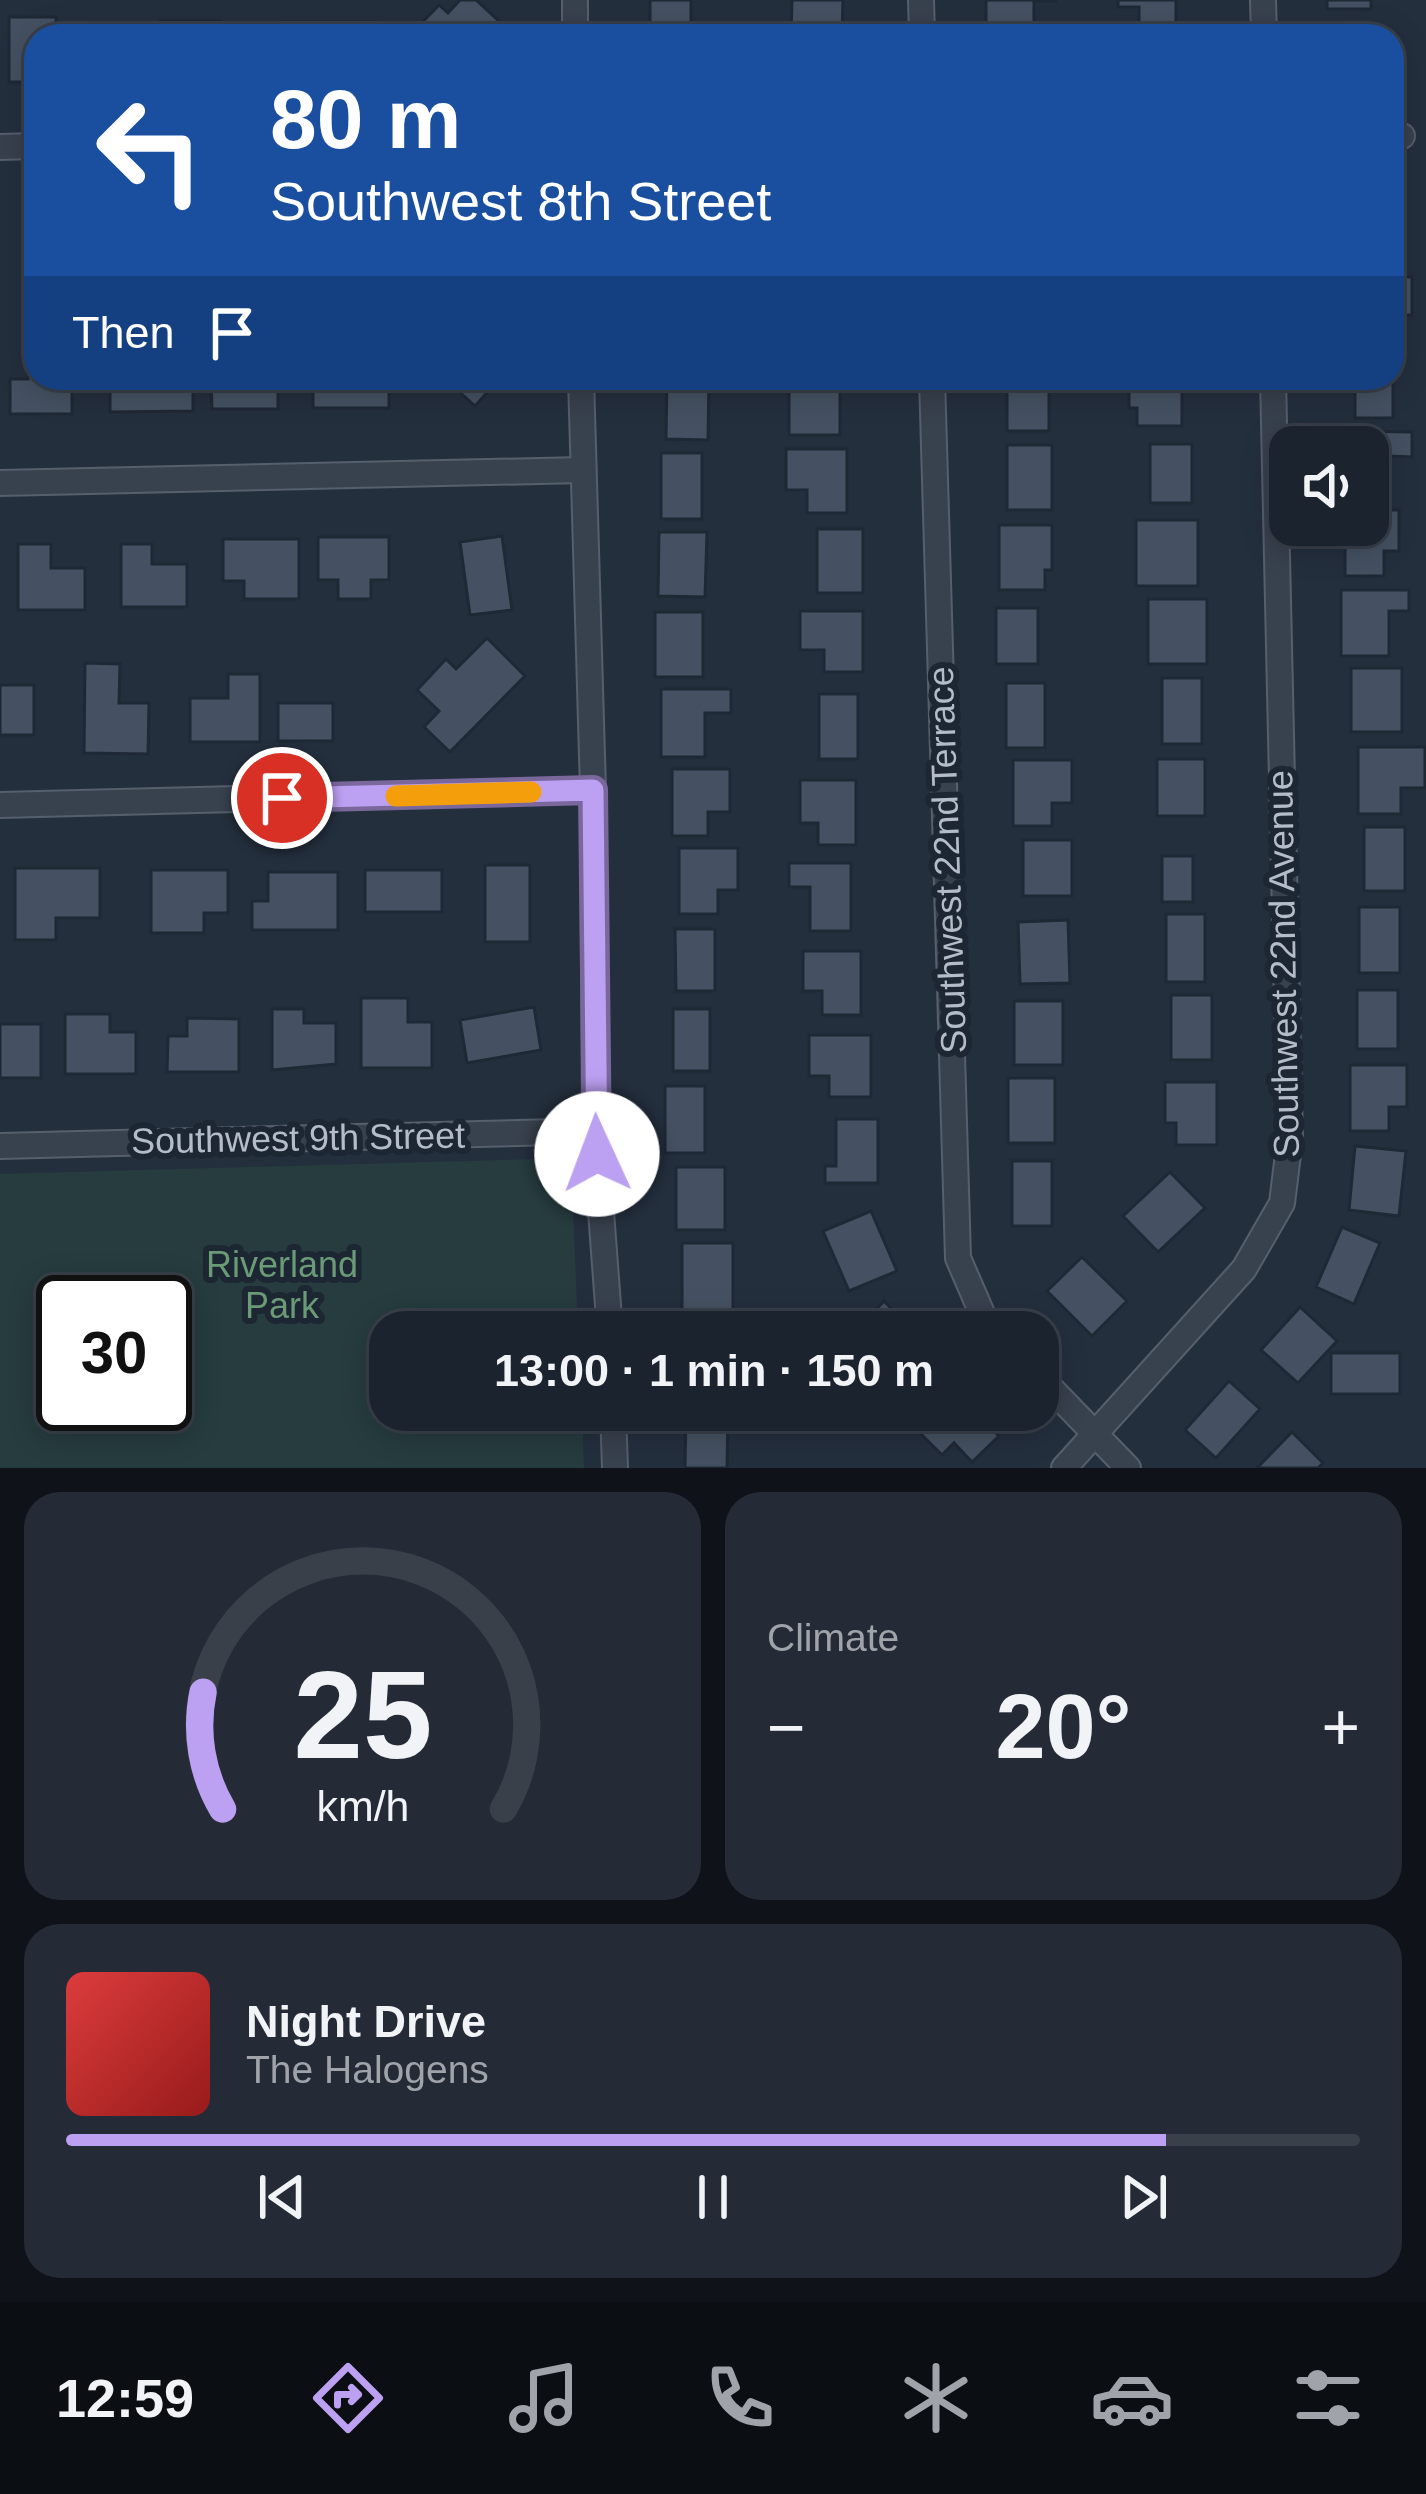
<!DOCTYPE html>
<meta charset="utf-8">
<style>
body{margin:0;font-family:Helvetica,sans-serif;background:#242b36;color:#f1f3f6;height:100vh;display:flex;flex-direction:column;font-size:45px;white-space:nowrap}
*{box-sizing:border-box;margin:0}
p{font-size:39px;color:#a0a4aa}
.icon{flex:none;width:66px;height:66px;fill:none;stroke:currentColor;stroke-width:2;stroke-linecap:round;stroke-linejoin:round}
.map{position:relative;height:1468px;overflow:hidden}
.details{display:flex;flex-direction:column;gap:24px;padding:24px;background:#0f1319;flex:1}
.details>*{flex:none}
.guide{position:absolute;left:24px;top:24px;width:1380px;height:366px;border-radius:36px;box-shadow:0 6px 30px #0003,0 0 0 3px #39404a;background:#1a4fa0;color:#fff;overflow:hidden}
.fabs{position:absolute;left:1269px;top:426px;display:grid;gap:24px}
.fabs a{display:grid;place-items:center;width:120px;height:120px;border-radius:24px;background:#1b232e;box-shadow:0 6px 30px #0003,0 0 0 3px #39404a;font-size:60px}
.speed{position:absolute;left:36px;top:1275px;display:flex;gap:24px;font-size:60px;font-weight:700;text-align:center}
.speed>*{display:grid;place-content:center;width:156px;height:156px;border-radius:50%;background:#1b232e;box-shadow:0 6px 30px #0003,0 0 0 3px #39404a;line-height:1}
.speed .limit{border:6px solid #111;border-radius:18px;background:#fff;color:#111}
.pin{position:absolute;display:grid;place-items:center;width:102px;height:102px;color:#fff;margin:-51px;border:6px solid #fff;border-radius:50%;box-shadow:0 3px 12px #0007}
.me{position:absolute;width:132px;margin:-66px;rotate:358deg;stroke-linejoin:round;filter:drop-shadow(0 0 9px #0008)}
.turn{display:flex;align-items:center;gap:42px;height:252px;padding:0 48px;font-size:54px}
.turn .icon{width:156px;height:156px;stroke-width:2.5}
.turn b{display:block;font-size:84px;line-height:102px}
.then{display:flex;align-items:center;height:114px;padding:0 48px;background:#0003;gap:24px;font-size:45px}
.big{font-size:90px;font-weight:700;line-height:1.1}
.details .widget{flex:1;display:flex;flex-direction:column;justify-content:center;gap:18px;min-width:0;padding:0 42px;border-radius:36px;background:#242b36}
.details .dial{align-items:center;gap:0}
.dial svg{height:312px;overflow:visible;fill:none;stroke:#39404a;stroke-width:7;stroke-linecap:round;text-anchor:middle}
.dial text{fill:#f1f3f6;stroke:none}
.song{display:flex;align-items:center;gap:36px}
.cover{width:144px;height:144px;border-radius:18px;background:linear-gradient(135deg,hsl(0 70% 55%),hsl(0 70% 35%))}
.played{height:12px;border-radius:6px;background:linear-gradient(90deg,#bca0f2 85%,#39404a 85%)}
.keys{display:flex;justify-content:space-around;direction:ltr}
.heat{display:flex;justify-content:space-between;align-items:center;font-size:66px;direction:ltr}
.details .tiles{flex:1;display:grid;gap:24px;grid-template-columns:1fr 1fr}
.widget:last-child{grid-column:span 2}
.trip{position:absolute;left:369px;top:1311px;width:690px;height:120px;border-radius:36px;background:#1b232e;box-shadow:0 6px 30px #0003,0 0 0 3px #39404a;font-weight:700;line-height:120px;text-align:center}
.menu{display:flex;height:192px;justify-content:space-around;align-items:center;background:#0b0e12;color:#a0a4aa}
.menu .icon{width:84px;height:84px}
.menu .active{color:#bca0f2}
.menu b{font-size:54px;color:#f1f3f6}
.map>svg:first-child{display:block}
.green{fill:#263c3f;fill-rule:evenodd}
.building{fill:#455162;stroke:#1f2835;stroke-width:3}
.lines{fill:none;stroke-linecap:round;stroke-linejoin:round}
.minor-casing{stroke:#565f6c;stroke-width:28}
.minor{stroke:#38414e;stroke-width:24}
.route-casing{stroke:#7a689d;stroke-width:30}
.route{stroke:#bca0f2;stroke-width:21}
.slow{stroke:#f59e0b;stroke-width:21}
.labels{text-anchor:middle;dominant-baseline:central;stroke-width:12;stroke-linejoin:round;paint-order:stroke}
.street-label{font-size:36px;fill:#b4bcc9;stroke:#1d2633}
.park-label{font-size:36px;fill:#6b9a76;stroke:#1d2633}
</style>
<div class="map">
<svg width="1426" height="1468" viewBox="0 0 1426 1468">
<rect width="100%" height="100%" fill="#242f3e"/>
<path class="green" d="M 571,1158 L 578,1332 L 390,1332 L 390,1410 L 582,1410 L 584,1468 L 0,1468 L 0,1174 ZM 63,1302 L 165,1302 L 165,1404 L 63,1404 Z"/>
<g class="building">
<path d="M 460,0 L 476,0 L 501,23 L 488,36 L 409,36 L 439,5 L 448,13 Z"/>
<rect x="650" y="0" width="41" height="36"/>
<path d="M 792,0 L 843,0 L 842,36 L 791,36 Z"/>
<path d="M 986,0 L 1056,0 L 1056,1 L 1034,1 L 1034,35 L 986,35 Z"/>
<path d="M 1118,0 L 1176,0 L 1176,31 L 1139,31 L 1139,7 L 1118,7 Z"/>
<rect x="1327" y="0" width="44" height="9"/>
<path d="M 9,17 L 56,17 L 56,36 L 36,36 L 36,82 L 9,82 Z"/>
<rect x="160" y="21" width="61" height="15"/>
<rect x="281" y="22" width="95" height="14"/>
<rect x="1328" y="25" width="37" height="11"/>
<rect x="1392" y="277" width="20" height="38"/>
<path d="M 1393,351 L 1393,418 L 1355,418 L 1355,378 L 1392,378 Z"/>
<path d="M 28,358 L 36,358 L 36,378 L 72,378 L 72,414 L 10,414 L 10,379 L 28,379 Z"/>
<path d="M 110,378 L 193,378 L 193,411 L 110,412 Z"/>
<path d="M 232,378 L 278,378 L 278,409 L 212,409 L 211,380 Z"/>
<rect x="313" y="378" width="76" height="30"/>
<path d="M 444,378 L 500,378 L 475,406 Z"/>
<path d="M 667,378 L 709,378 L 708,440 L 666,439 Z"/>
<rect x="789" y="378" width="51" height="57"/>
<rect x="1007" y="378" width="42" height="53"/>
<path d="M 1129,378 L 1182,378 L 1182,426 L 1137,426 L 1137,408 L 1129,408 Z"/>
<path d="M 1348,431 L 1412,432 L 1412,457 L 1389,456 L 1389,496 L 1368,496 L 1368,447 L 1348,447 Z"/>
<rect x="1150" y="444" width="42" height="59"/>
<rect x="1007" y="445" width="45" height="65"/>
<path d="M 786,449 L 847,449 L 847,513 L 807,513 L 807,490 L 786,490 Z"/>
<rect x="661" y="453" width="41" height="66"/>
<path d="M 1368,510 L 1399,510 L 1399,551 L 1384,551 L 1384,576 L 1345,576 L 1345,525 L 1368,525 Z"/>
<rect x="1136" y="520" width="62" height="66"/>
<path d="M 999,525 L 1052,525 L 1052,570 L 1045,570 L 1045,590 L 999,590 Z"/>
<rect x="817" y="529" width="46" height="64"/>
<path d="M 659,532 L 707,532 L 705,597 L 658,596 Z"/>
<path d="M 502,536 L 512,610 L 470,615 L 460,542 Z"/>
<path d="M 318,537 L 389,537 L 389,580 L 371,580 L 371,599 L 338,599 L 338,580 L 318,580 Z"/>
<path d="M 223,539 L 299,539 L 299,599 L 244,599 L 244,581 L 223,581 Z"/>
<path d="M 18,544 L 51,544 L 51,568 L 85,568 L 85,610 L 18,610 Z"/>
<path d="M 121,544 L 152,544 L 152,564 L 187,564 L 187,607 L 121,607 Z"/>
<path d="M 1341,590 L 1409,590 L 1409,611 L 1389,611 L 1389,656 L 1341,656 Z"/>
<rect x="1148" y="599" width="59" height="65"/>
<rect x="996" y="608" width="42" height="56"/>
<path d="M 800,611 L 863,611 L 863,672 L 824,672 L 824,650 L 800,650 Z"/>
<rect x="655" y="612" width="48" height="65"/>
<path d="M 487,638 L 525,676 L 450,752 L 424,727 L 439,711 L 417,690 L 446,659 L 456,669 Z"/>
<path d="M 85,663 L 120,664 L 119,703 L 149,703 L 148,754 L 84,753 Z"/>
<rect x="1351" y="668" width="51" height="64"/>
<path d="M 228,674 L 260,674 L 260,742 L 190,742 L 190,698 L 228,698 Z"/>
<rect x="1162" y="678" width="40" height="66"/>
<rect x="1006" y="683" width="39" height="65"/>
<rect x="0" y="685" width="34" height="50"/>
<path d="M 661,689 L 731,689 L 731,713 L 705,713 L 705,757 L 661,757 Z"/>
<rect x="819" y="694" width="39" height="65"/>
<rect x="278" y="703" width="55" height="38"/>
<path d="M 1358,747 L 1425,747 L 1425,788 L 1401,788 L 1401,814 L 1358,814 Z"/>
<rect x="1157" y="759" width="48" height="57"/>
<path d="M 1013,760 L 1072,760 L 1072,803 L 1052,803 L 1052,826 L 1013,826 Z"/>
<path d="M 672,769 L 730,769 L 730,812 L 708,812 L 708,836 L 672,836 Z"/>
<path d="M 800,780 L 856,780 L 856,845 L 818,845 L 818,823 L 800,823 Z"/>
<rect x="1364" y="827" width="41" height="64"/>
<rect x="1023" y="840" width="49" height="56"/>
<path d="M 679,848 L 738,848 L 738,890 L 718,890 L 718,914 L 679,914 Z"/>
<rect x="1162" y="856" width="31" height="46"/>
<path d="M 789,863 L 851,863 L 851,931 L 810,931 L 810,887 L 789,887 Z"/>
<rect x="485" y="865" width="45" height="77"/>
<path d="M 15,868 L 100,868 L 100,918 L 56,918 L 56,940 L 15,940 Z"/>
<path d="M 151,870 L 228,870 L 228,913 L 204,913 L 204,933 L 151,933 Z"/>
<rect x="365" y="870" width="77" height="42"/>
<path d="M 268,872 L 338,872 L 338,930 L 252,930 L 252,901 L 268,901 Z"/>
<rect x="1359" y="907" width="41" height="66"/>
<rect x="1166" y="914" width="39" height="68"/>
<path d="M 1068,920 L 1070,983 L 1020,984 L 1018,922 Z"/>
<path d="M 675,929 L 715,929 L 715,991 L 676,991 Z"/>
<path d="M 803,951 L 861,951 L 861,1015 L 822,1015 L 822,991 L 803,991 Z"/>
<rect x="1357" y="990" width="41" height="59"/>
<rect x="1171" y="995" width="41" height="65"/>
<path d="M 361,998 L 408,998 L 408,1022 L 432,1022 L 432,1068 L 361,1068 Z"/>
<rect x="1014" y="1001" width="49" height="64"/>
<path d="M 534,1007 L 541,1050 L 467,1063 L 460,1020 Z"/>
<path d="M 272,1009 L 304,1009 L 304,1023 L 336,1023 L 336,1064 L 272,1070 Z"/>
<rect x="673" y="1009" width="37" height="62"/>
<path d="M 65,1014 L 110,1014 L 110,1032 L 136,1032 L 136,1074 L 65,1074 Z"/>
<path d="M 187,1018 L 239,1019 L 239,1072 L 167,1072 L 168,1036 L 187,1036 Z"/>
<rect x="0" y="1024" width="41" height="54"/>
<path d="M 809,1035 L 871,1035 L 871,1097 L 829,1097 L 829,1076 L 809,1076 Z"/>
<path d="M 1350,1065 L 1407,1065 L 1407,1107 L 1389,1107 L 1389,1131 L 1350,1131 Z"/>
<rect x="1008" y="1078" width="47" height="65"/>
<path d="M 1165,1082 L 1217,1082 L 1217,1145 L 1176,1145 L 1176,1123 L 1165,1123 Z"/>
<rect x="665" y="1086" width="40" height="67"/>
<path d="M 836,1119 L 878,1119 L 878,1183 L 825,1183 L 825,1166 L 836,1166 Z"/>
<path d="M 1355,1146 L 1406,1151 L 1399,1216 L 1349,1210 Z"/>
<rect x="1012" y="1161" width="40" height="65"/>
<rect x="676" y="1167" width="49" height="63"/>
<path d="M 1170,1172 L 1205,1208 L 1158,1252 L 1123,1216 Z"/>
<path d="M 871,1211 L 897,1271 L 849,1291 L 823,1231 Z"/>
<path d="M 1342,1227 L 1380,1243 L 1354,1304 L 1316,1287 Z"/>
<rect x="682" y="1243" width="51" height="68"/>
<path d="M 1082,1257 L 1127,1301 L 1092,1336 L 1047,1291 Z"/>
<path d="M 884,1301 L 914,1332 L 855,1332 Z"/>
<path d="M 1300,1307 L 1337,1341 L 1298,1383 L 1261,1350 Z"/>
<rect x="690" y="1327" width="64" height="5"/>
<rect x="1331" y="1353" width="69" height="41"/>
<path d="M 1229,1381 L 1260,1409 L 1216,1458 L 1185,1430 Z"/>
<path d="M 686,1410 L 728,1410 L 727,1468 L 685,1468 Z"/>
<path d="M 929,1410 L 974,1410 L 999,1436 L 972,1462 L 954,1443 L 942,1455 L 913,1426 Z"/>
<path d="M 1292,1432 L 1323,1463 L 1318,1468 L 1257,1468 Z"/>
</g>
<g class="lines">
<g class="minor-casing">
<g id="minor">
<path d="M 575,0 L 575,36"/>
<path d="M 921,0 L 922,36"/>
<path d="M 1263,0 L 1264,36"/>
<path d="M 1392,136 L 1402,136"/>
<path d="M 0,147 L 36,146"/>
<path d="M 581,378 L 593,790 L 595,1131 L 610,1332"/>
<path d="M 932,378 L 958,1258 L 984,1318 L 997,1332"/>
<path d="M 0,483 L 582,470"/>
<path d="M 0,805 L 593,790"/>
<path d="M 0,1146 L 595,1131"/>
<path d="M 1038,1375 L 1128,1468"/>
<path d="M 613,1410 L 615,1468"/>
<path d="M 1064,1468 L 1244,1269 L 1282,1203 L 1290,1138 L 1273,378"/>
</g>
</g>
<use href="#minor" class="minor"/>
</g>
<g class="lines">
<g class="route-casing">
<path id="route" d="M 282,798 L 593,790 L 597,1154"/>
</g>
<use href="#route" class="route"/>
<path class="slow" d="M 396,796 L 531,792"/>
</g>
<g class="labels">
<g class="street-label">
<text transform="translate(947 860) rotate(-92)">Southwest 22nd Terrace</text>
<text transform="translate(1283 964) rotate(-91)">Southwest 22nd Avenue</text>
<text transform="translate(298 1138) rotate(-1)">Southwest 9th Street</text>
</g>
<g class="park-label">
<text x="282" y="1264">Riverland<tspan x="282" dy="41">Park</tspan></text>
</g>
</g>
</svg>
<div class="fabs">
<a><svg class="icon" aria-label="sound" viewBox="0 0 24 24"><path d="M4 9h4l5-4v14l-5-4H4zM17 9q2 3 0 6"/></svg></a>
</div>
<div class="speed"><div class="limit">30</div></div>
<div class="pin" style="left:282px;top:798px;background:#d93025"><svg class="icon" aria-label="arrive" viewBox="0 0 24 24"><path d="M6 21V4h12l-3 4 3 4H6"/></svg></div>
<svg class="me" style="left:597px;top:1154px" viewBox="-20 -20 40 40"><circle r="19" fill="#fff"/><path d="M0-13L10 11 0 6-10 11z" fill="#bca0f2"/></svg>
<div class="trip">13:00 · 1 min · 150 m</div>
<div class="guide">
<div class="turn"><svg class="icon" aria-label="left" viewBox="0 0 24 24"><path d="M17 20v-9H6M10 6l-5 5 5 5"/></svg><div><b>80 m</b>Southwest 8th Street</div></div>
<div class="then">Then<svg class="icon" aria-label="arrive" viewBox="0 0 24 24"><path d="M6 21V4h12l-3 4 3 4H6"/></svg></div>
</div>
</div>
<section class="details">
<div class="tiles">
<div class="widget dial"><svg viewBox="0 0 100 80">
<path d="M14 69A42 42 0 1 1 86 69"/>
<path d="M14 69A42 42 0 0 1 9 39" stroke="#bca0f2"/>
<text x="50" y="56" font-size="32" font-weight="700">25</text>
<text x="50" y="72" font-size="11">km/h</text>
</svg></div>
<div class="widget"><p>Climate</p>
<div class="heat"><a>−</a><b class="big">20°</b><a>+</a></div>
</div>
<div class="widget">
<div class="song"><i class="cover"></i><div><b>Night Drive</b><p>The Halogens</p></div></div>
<div class="played"></div>
<div class="keys"><svg class="icon" aria-label="previous" viewBox="0 0 24 24"><path d="M18 5L8 12l10 7zM5 5v14"/></svg><svg class="icon" aria-label="pause" viewBox="0 0 24 24"><path d="M8 5v14M16 5v14"/></svg><svg class="icon" aria-label="next" viewBox="0 0 24 24"><path d="M6 5l10 7-10 7zM19 5v14"/></svg></div>
</div>
</div>
</section>
<nav class="menu">
<b>12:59</b>
<svg class="icon active" aria-label="directions" viewBox="0 0 24 24"><path d="M12 3l9 9-9 9-9-9zM9 14v-3h6M13 9l2 2-2 2"/></svg>
<svg class="icon" aria-label="music" viewBox="0 0 24 24"><path d="M9 18V5l10-2v13"/><circle cx="6" cy="18" r="3"/><circle cx="16" cy="16" r="3"/></svg>
<svg class="icon" aria-label="phone" viewBox="0 0 24 24"><path d="M5 4h4l2 5-3 2q2 4 5 5l2-3 5 2v4C11 20 4 13 5 4z"/></svg>
<svg class="icon" aria-label="climate" viewBox="0 0 24 24"><path d="M12 3v18M4 7l16 10M4 17L20 7"/></svg>
<svg class="icon" aria-label="car" viewBox="0 0 24 24"><path d="M5 17H2v-5l4-1 3-4h7l3 4 3 1v5h-3M9 17h6M6 11h13"/><circle cx="7" cy="17" r="2"/><circle cx="17" cy="17" r="2"/></svg>
<svg class="icon" aria-label="filters" viewBox="0 0 24 24"><path d="M4 7h16M4 17h16"/><circle cx="9" cy="7" r="2"/><circle cx="15" cy="17" r="2"/></svg>
</nav>
